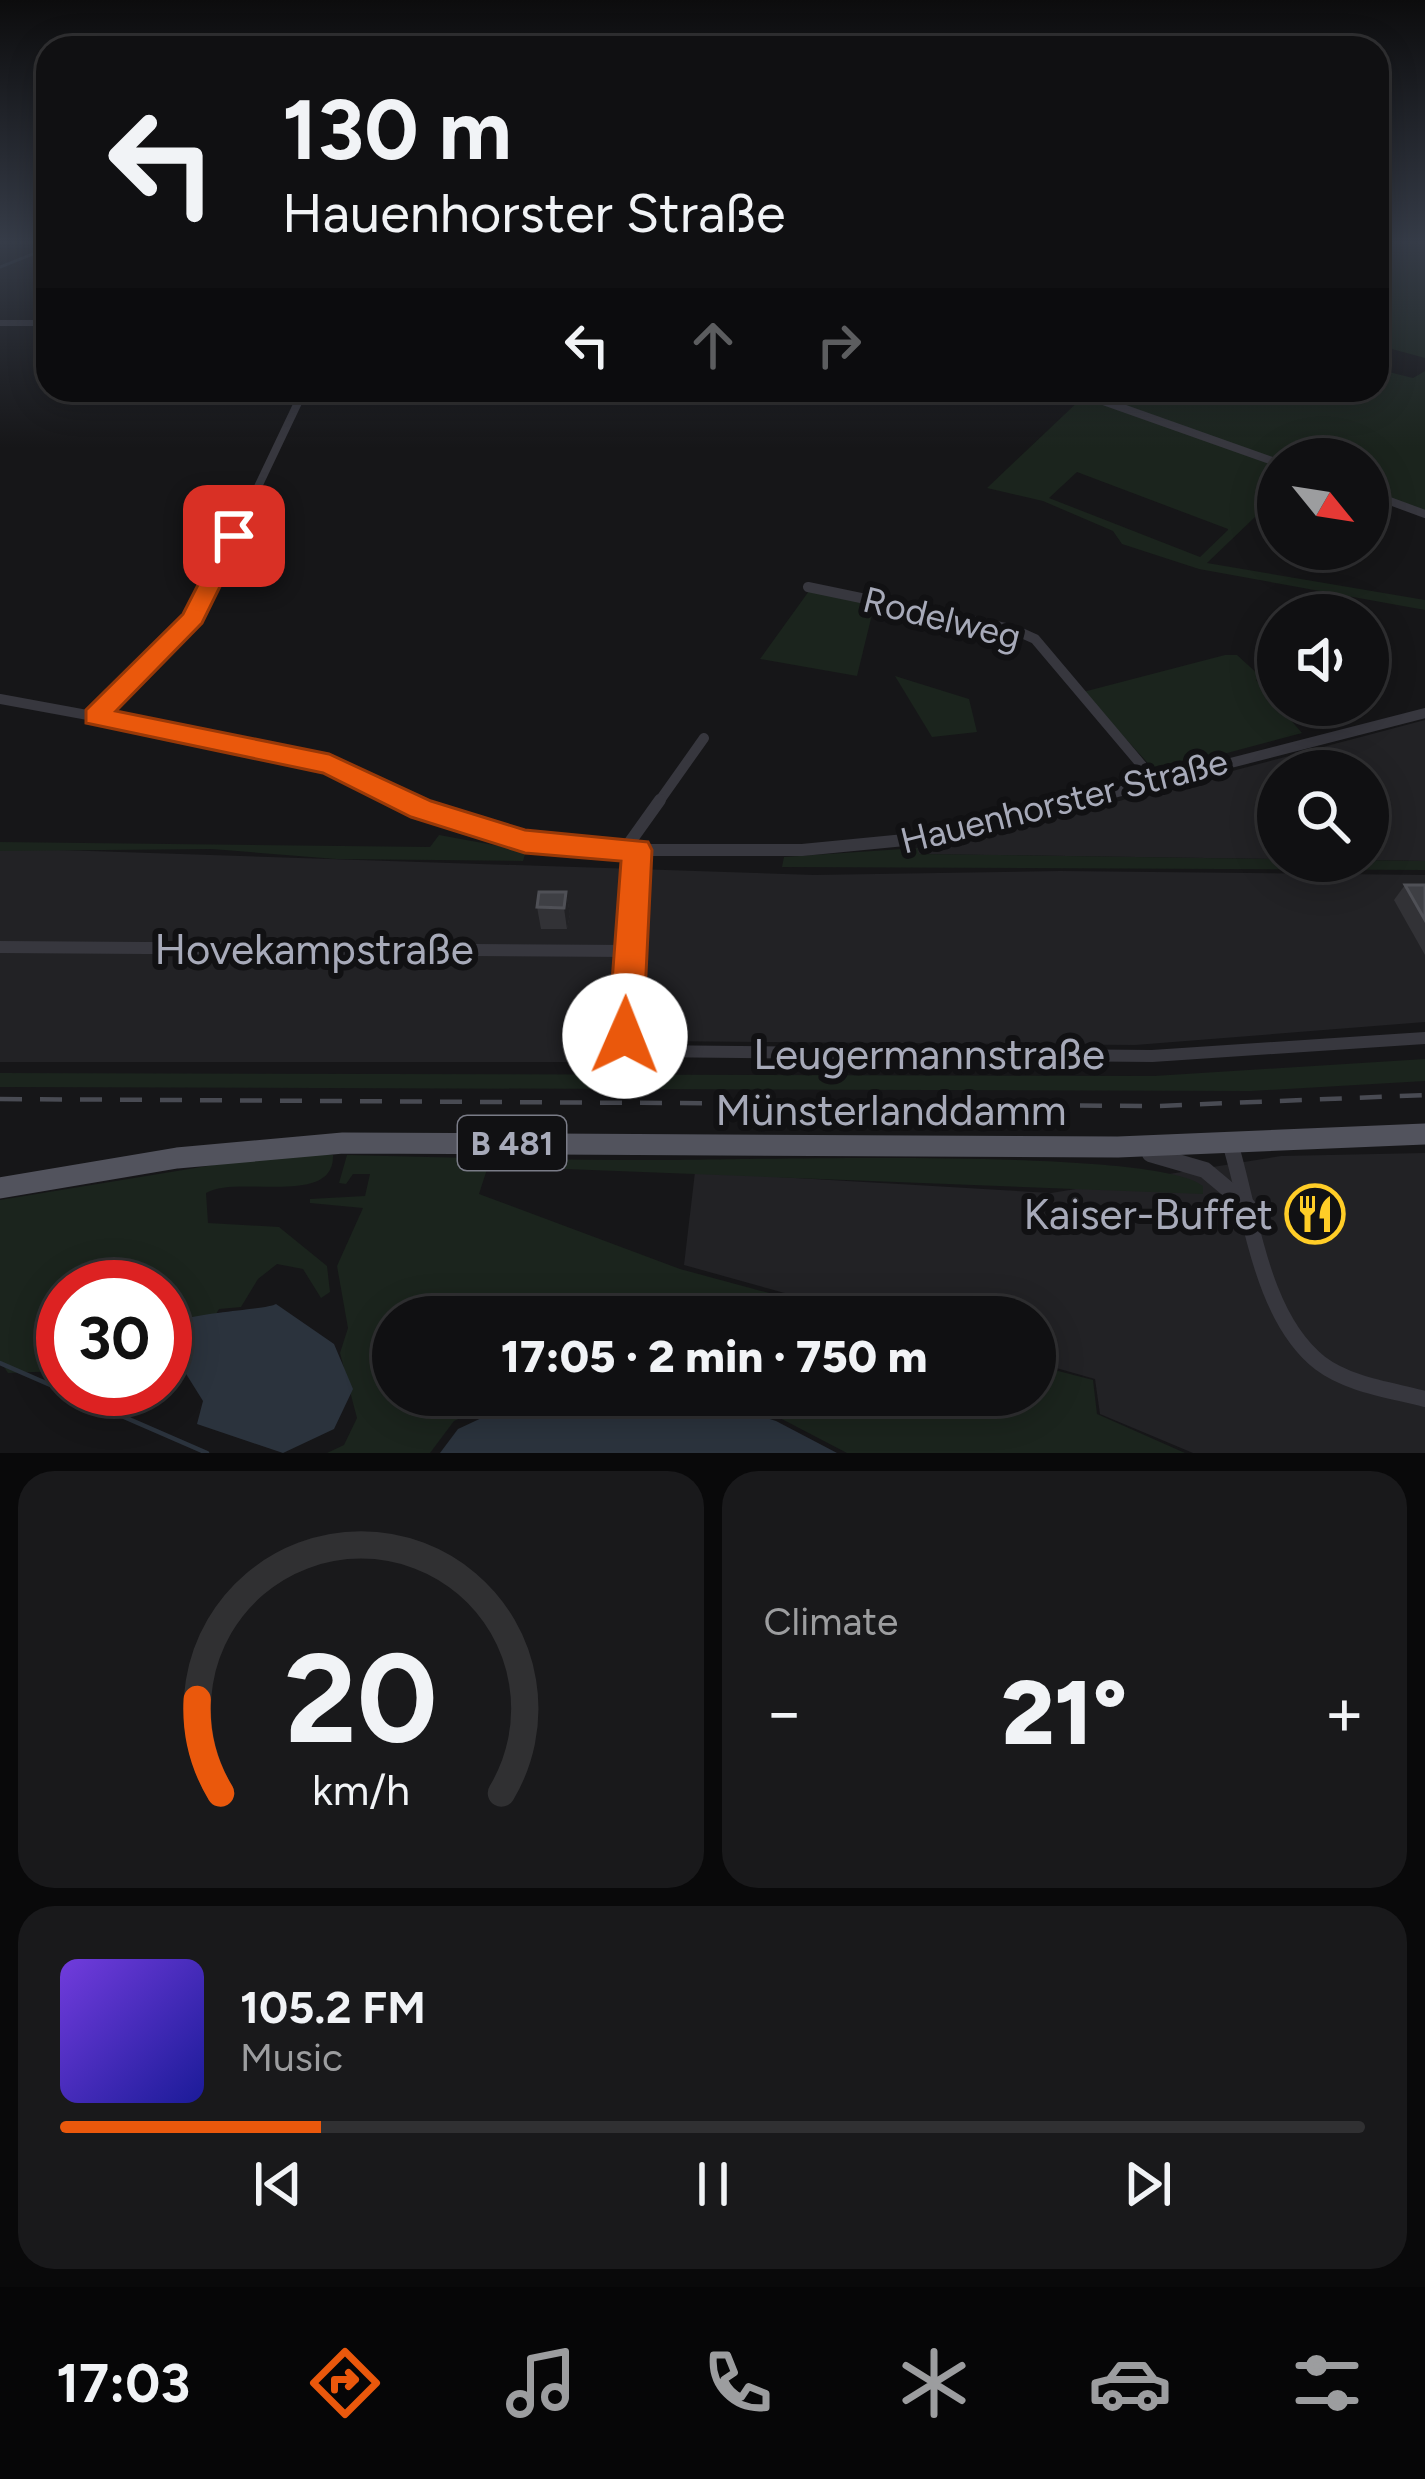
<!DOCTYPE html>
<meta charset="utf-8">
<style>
body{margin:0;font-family:Figtree,sans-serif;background:#19191b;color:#f1f3f6;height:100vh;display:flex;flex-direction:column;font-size:45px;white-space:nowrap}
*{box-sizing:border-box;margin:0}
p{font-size:39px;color:#9c9d9f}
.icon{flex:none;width:66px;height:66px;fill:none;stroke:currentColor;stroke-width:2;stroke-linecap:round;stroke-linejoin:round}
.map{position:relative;height:1453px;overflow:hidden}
.side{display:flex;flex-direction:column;gap:18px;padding:18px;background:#09090a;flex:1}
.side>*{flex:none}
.top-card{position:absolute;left:36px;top:36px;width:1353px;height:366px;border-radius:36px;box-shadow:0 6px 30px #0003,0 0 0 3px #303032;background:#101012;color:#f1f3f6;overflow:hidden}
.needle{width:78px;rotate:120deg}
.controls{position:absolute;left:1257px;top:438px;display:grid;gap:24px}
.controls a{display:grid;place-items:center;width:132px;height:132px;border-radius:50%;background:#101012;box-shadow:0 6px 30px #0003,0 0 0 3px #303032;font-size:60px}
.speed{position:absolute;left:36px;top:1260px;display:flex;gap:24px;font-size:60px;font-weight:700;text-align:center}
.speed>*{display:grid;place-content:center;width:156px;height:156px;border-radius:50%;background:#101012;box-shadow:0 6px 30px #0003,0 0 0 3px #303032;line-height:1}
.speed .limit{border:18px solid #d22;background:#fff;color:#111}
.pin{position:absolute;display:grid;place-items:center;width:102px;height:102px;color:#fff;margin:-51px;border-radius:24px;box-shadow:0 6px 18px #0006}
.me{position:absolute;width:132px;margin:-66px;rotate:1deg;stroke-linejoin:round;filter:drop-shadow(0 0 9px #0008)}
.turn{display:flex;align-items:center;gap:42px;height:252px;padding:0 48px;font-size:54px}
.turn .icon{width:156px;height:156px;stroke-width:2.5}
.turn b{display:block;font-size:84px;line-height:102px}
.lanes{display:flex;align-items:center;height:114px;padding:0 48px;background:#0003;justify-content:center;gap:60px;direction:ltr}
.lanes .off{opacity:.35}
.big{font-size:90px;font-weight:800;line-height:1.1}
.side .card{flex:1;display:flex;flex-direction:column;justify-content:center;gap:18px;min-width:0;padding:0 42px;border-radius:36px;background:#19191b}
.side .dial{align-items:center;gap:0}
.dial svg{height:312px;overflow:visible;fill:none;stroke:#303032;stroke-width:7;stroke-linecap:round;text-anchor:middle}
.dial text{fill:#f1f3f6;stroke:none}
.song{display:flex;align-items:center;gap:36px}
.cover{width:144px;height:144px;border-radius:18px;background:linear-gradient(135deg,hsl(260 70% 55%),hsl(240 70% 35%))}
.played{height:12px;border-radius:6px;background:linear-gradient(90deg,#ea580c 20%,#303032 20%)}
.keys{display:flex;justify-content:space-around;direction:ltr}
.heat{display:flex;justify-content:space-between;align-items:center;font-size:66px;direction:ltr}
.side .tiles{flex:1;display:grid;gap:18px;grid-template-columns:1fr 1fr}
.card:last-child{grid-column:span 2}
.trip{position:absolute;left:372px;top:1296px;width:684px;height:120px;border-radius:60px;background:#101012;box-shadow:0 6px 30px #0003,0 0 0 3px #303032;font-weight:800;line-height:120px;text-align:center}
.menu{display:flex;height:192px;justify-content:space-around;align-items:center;background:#060607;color:#9c9d9f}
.menu .icon{width:84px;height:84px}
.menu .current{color:#ea580c}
.menu b{font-size:54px;color:#f1f3f6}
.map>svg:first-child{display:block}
.built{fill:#222225}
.green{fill:#1b241d;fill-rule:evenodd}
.water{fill:#2b333d}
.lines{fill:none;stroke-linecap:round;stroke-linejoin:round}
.stream-far1{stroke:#2b333d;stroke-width:3}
.stream{stroke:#2b333d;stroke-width:4.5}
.minor-far4{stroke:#37373e;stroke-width:6}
.minor-far3{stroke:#37373e;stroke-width:8}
.minor-far2{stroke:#37373e;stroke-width:10}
.minor-far1{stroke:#37373e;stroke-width:12}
.minor{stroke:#37373e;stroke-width:16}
.major{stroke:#52535d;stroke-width:21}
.rail{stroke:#494b53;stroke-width:4.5;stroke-dasharray:22 18;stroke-linecap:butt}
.wall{fill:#323236}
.shaded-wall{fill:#212124}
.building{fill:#3e3f44;stroke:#4f5056;stroke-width:3}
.route{fill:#ea580c;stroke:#983908;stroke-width:3}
.labels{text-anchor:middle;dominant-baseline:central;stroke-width:12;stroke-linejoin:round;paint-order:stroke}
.shield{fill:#111113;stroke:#7a7c87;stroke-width:3}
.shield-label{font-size:33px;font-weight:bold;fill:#a7aab9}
.street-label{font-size:36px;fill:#a7aab9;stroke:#111113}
.near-street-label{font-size:42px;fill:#a7aab9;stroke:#111113}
.near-poi-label{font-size:42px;fill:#a7aab9;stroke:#111113;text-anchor:end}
</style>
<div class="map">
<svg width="1425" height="1453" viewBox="0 0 1425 1453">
<rect width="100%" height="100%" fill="#161618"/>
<g class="built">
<path d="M 1425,720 L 1425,861 L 1368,860 L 1368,771 L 1278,771 L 1278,859 L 918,854 L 917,848 L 1036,823 Z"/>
<path d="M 0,848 L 814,875 L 1060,871 L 1425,875 L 1425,1022 L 1135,1045 L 648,1041 L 590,1062 L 0,1062 Z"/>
<path d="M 1425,1153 L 1425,1453 L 1193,1453 L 1100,1414 L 1095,1379 L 1035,1362 L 1035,1317 L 871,1317 L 684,1265 L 695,1172 L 1051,1193 L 1281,1156 Z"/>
</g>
<g class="green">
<path d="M 1377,244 L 1425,244 L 1425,358 L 1377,345 Z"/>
<path d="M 1377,369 L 1413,378 L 1425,371 L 1425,513 L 1368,491 L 1368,459 L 1278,459 L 1278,495 L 1207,563 L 1425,600 L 1425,610 L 1199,569 L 1122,544 L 1113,531 L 1043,501 L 987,488 L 1084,396 L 1080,390 L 1377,390 ZM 1077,472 L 1228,529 L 1228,530 L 1200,557 L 1049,498 Z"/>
<path d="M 809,591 L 875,602 L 857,676 L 760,659 Z"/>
<path d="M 1225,655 L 1237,655 L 1260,676 L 1256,680 L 1302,733 L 1156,772 L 1083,692 Z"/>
<path d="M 895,676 L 969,699 L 977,732 L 932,737 Z"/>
<path d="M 439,835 L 526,851 L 523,861 L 336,859 L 212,849 L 0,851 L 0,842 L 430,847 Z"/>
<path d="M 917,848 L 919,854 L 1425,861 L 1425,870 L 782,867 L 784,857 Z"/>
<path d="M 1425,1059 L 1425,1081 L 1251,1091 L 0,1087 L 0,1073 L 1154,1076 Z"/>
<path d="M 287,1153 L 333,1155 C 335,1208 237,1174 206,1193 L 208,1223 L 279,1227 L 327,1266 L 330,1292 L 321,1298 L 303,1269 L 277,1264 L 258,1279 L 241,1307 L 219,1309 L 186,1366 L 165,1366 L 165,1287 L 63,1287 L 63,1371 L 8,1373 L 0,1361 L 0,1200 Z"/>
<path d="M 347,1155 C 454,1158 560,1160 667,1160 C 751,1160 1156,1147 1203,1186 L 1203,1194 L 488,1166 L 479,1194 L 680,1269 L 858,1317 L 393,1317 L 393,1395 L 509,1395 L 454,1421 L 430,1453 L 327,1453 L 344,1445 L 357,1418 L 340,1353 L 348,1328 L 337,1266 L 363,1208 L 310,1203 L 310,1199 L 365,1196 L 370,1174 L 353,1174 L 346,1184 L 339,1183 Z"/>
<path d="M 1035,1365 L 1093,1380 L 1097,1414 L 1185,1453 L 847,1453 L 776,1416 L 716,1395 L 1035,1395 Z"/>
</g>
<g class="water">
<path d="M 276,1304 L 334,1344 L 353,1389 L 334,1429 L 283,1453 L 197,1424 L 203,1401 L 173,1353 L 185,1319 C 207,1312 269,1309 276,1304 Z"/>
<path d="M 531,1395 L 695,1395 L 776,1421 L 837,1453 L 440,1453 L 458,1429 Z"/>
</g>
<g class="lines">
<path class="stream-far1" d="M 0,267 L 48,248"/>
<path class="stream" d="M 0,1363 L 207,1453"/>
<path class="minor-far4" d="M 0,323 L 48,323"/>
<g class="minor-far3">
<path d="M 1072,390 L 1278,463"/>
<path d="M 1368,493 L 1425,514"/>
<path d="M 217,573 L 304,390"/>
</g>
<g class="minor-far2">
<path d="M 808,587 L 1015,630 L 1035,639 L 1155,781"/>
<path d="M 0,699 L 278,750 L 329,764 L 415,803"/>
<path d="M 95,716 L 201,606 L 218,570"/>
<path d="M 658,803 L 704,738"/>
<path d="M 1075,803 L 1425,713"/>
</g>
<g class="minor-far1">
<path d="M 408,800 L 470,828 L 525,842 L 637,850 L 802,850 L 946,836 L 1087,800"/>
<path d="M 625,849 L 660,800"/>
<path d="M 637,850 L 623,1028 L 629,1043 L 644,1051 L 1152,1056 L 1425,1038"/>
<path d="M 0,947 L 628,951"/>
</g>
<g class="minor">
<path d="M 1230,1143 C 1251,1211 1260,1316 1320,1363 C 1349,1385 1391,1390 1425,1399"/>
<path d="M 1150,1154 L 1205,1170 L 1248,1206"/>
</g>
<path class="major" d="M 0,1188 L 177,1158 L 343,1143 L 1118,1147 L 1425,1134"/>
<path class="rail" d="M 0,1099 L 1157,1106 L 1425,1095"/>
</g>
<g class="wall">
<path d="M 1405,885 L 1425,885 L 1425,955 L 1394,900 Z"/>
<path d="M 566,892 L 570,914 L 567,929 L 541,929 L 537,907 Z"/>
</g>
<path class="shaded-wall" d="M 566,892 L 570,914 L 567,929 L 564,908 Z"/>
<g class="building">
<path d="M 1405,885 L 1425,885 L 1425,920 Z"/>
<path d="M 539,892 L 566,892 L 564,908 L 537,907 Z"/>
</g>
<linearGradient id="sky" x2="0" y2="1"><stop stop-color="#0c0c0d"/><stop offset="0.54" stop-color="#363c48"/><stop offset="1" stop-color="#363c48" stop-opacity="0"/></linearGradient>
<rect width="1425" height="448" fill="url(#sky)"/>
<path class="route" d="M 234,530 L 245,536 L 202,623 L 116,711 L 329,754 L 431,801 L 525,830 L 648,842 L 652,850 L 643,1036 L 638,1047 L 625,1052 L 613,1047 L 608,1036 L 621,861 L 525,853 L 411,817 L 323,773 L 86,723 L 86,710 L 183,614 L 223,536 Z"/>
<defs>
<g id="restaurant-ring" transform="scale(3)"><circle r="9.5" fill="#111113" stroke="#ffcd27" stroke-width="1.5"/><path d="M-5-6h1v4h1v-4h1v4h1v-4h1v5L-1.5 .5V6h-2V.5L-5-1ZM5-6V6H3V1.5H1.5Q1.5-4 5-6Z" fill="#ffcd27"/></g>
</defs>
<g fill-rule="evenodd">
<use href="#restaurant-ring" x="1315" y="1214"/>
</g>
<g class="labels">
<rect class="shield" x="458" y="1116" width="108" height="54" rx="9"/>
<g class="shield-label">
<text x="512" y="1143">B 481</text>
</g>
<g class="street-label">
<text transform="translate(942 618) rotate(14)">Rodelweg</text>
<text transform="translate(1064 801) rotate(-14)">Hauenhorster Straße</text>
</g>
<g class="near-street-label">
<text x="314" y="949">Hovekampstraße</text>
<text x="929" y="1054">Leugermannstraße</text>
<text x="891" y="1110">Münsterlanddamm</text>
</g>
<g class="near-poi-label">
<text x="1273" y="1214">Kaiser-Buffet</text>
</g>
</g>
</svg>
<div class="controls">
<a><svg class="needle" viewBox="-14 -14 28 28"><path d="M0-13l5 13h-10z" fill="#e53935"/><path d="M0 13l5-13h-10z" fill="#9c9d9f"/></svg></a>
<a><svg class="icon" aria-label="sound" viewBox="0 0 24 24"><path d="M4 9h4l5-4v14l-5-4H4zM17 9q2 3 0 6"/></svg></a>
<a><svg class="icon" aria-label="search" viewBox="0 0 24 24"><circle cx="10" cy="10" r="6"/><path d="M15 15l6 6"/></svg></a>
</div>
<div class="speed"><div class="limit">30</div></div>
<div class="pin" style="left:234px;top:536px;background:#d93025"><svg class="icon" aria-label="arrive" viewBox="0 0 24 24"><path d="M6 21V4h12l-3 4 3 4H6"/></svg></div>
<svg class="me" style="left:625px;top:1036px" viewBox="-20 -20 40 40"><circle r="19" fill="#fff"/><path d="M0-13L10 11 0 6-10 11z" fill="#ea580c"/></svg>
<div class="trip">17:05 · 2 min · 750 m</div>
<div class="top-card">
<div class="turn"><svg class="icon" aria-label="left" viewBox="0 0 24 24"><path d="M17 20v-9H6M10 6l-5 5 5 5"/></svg><div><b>130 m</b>Hauenhorster Straße</div></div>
<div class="lanes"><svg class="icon" aria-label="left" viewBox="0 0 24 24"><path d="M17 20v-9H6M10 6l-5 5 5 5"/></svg><svg class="icon off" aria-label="ahead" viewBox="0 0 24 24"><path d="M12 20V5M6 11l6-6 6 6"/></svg><svg class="icon off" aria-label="right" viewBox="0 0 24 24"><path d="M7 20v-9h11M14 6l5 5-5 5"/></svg></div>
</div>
</div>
<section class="side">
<div class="tiles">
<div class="card dial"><svg viewBox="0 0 100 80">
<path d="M14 69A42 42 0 1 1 86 69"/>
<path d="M14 69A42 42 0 0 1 8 45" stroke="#ea580c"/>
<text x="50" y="56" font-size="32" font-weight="700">20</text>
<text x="50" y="72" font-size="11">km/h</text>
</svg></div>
<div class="card"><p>Climate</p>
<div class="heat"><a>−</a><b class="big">21°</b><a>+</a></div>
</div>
<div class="card">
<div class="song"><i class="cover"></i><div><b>105.2 FM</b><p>Music</p></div></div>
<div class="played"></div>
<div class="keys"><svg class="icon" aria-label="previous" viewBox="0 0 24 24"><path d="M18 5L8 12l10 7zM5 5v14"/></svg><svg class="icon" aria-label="pause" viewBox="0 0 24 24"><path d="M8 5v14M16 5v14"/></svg><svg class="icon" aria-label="next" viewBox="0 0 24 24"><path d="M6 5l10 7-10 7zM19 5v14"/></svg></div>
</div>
</div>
</section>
<nav class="menu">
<b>17:03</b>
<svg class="icon current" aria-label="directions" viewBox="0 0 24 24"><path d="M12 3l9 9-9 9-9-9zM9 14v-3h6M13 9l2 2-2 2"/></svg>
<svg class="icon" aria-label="music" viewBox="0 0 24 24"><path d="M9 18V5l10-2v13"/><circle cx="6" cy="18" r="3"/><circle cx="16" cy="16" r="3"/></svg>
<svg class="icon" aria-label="phone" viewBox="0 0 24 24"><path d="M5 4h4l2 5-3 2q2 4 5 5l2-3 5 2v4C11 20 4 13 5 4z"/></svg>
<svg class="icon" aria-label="climate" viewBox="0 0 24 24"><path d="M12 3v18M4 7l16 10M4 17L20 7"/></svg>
<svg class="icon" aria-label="car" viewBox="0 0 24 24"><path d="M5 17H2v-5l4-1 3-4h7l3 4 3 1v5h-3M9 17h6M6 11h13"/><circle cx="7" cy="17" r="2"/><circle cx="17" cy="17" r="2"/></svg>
<svg class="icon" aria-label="filters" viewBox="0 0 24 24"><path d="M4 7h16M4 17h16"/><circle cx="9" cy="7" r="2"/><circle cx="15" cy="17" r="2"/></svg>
</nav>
